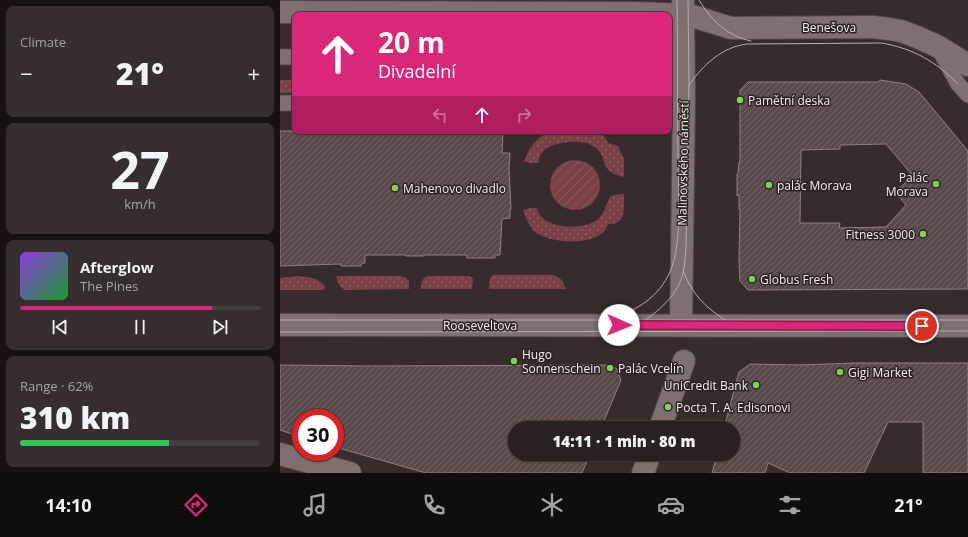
<!DOCTYPE html>
<meta charset="utf-8">
<style>
body{margin:0;font-family:"Open Sans",sans-serif;background:#352d2e;color:#f1f3f6;height:100vh;display:flex;flex-direction:column;font-size:15px;white-space:nowrap}
*{box-sizing:border-box;margin:0}
p{font-size:13px;color:#a5a3a5}
.icon{flex:none;width:22px;height:22px;fill:none;stroke:currentColor;stroke-width:2;stroke-linecap:round;stroke-linejoin:round}
.map{position:relative;flex:1;overflow:hidden}
.drawer{display:flex;flex-direction:column;gap:6px;padding:6px;background:#171212;width:280px}
.drawer>*{flex:none}
.top-card{position:absolute;left:12px;top:12px;width:380px;height:122px;border-radius:8px;box-shadow:0 1px 3px #0004,0 0 0 1px #453e3f;background:#db2777;color:#fff;overflow:hidden}
.speed{position:absolute;left:12px;top:409px;display:flex;gap:8px;font-size:20px;font-weight:700;text-align:center}
.speed>*{display:grid;place-content:center;width:52px;height:52px;border-radius:50%;background:#292021;box-shadow:0 1px 3px #0004,0 0 0 1px #453e3f;line-height:1}
.speed .limit{border:6px solid #d22;background:#fff;color:#111}
.pin{position:absolute;display:grid;place-items:center;width:34px;height:34px;color:#fff;margin:-17px;border:2px solid #fff;border-radius:50%;box-shadow:0 1px 4px #0007}
.me{position:absolute;width:44px;margin:-22px;rotate:91deg;stroke-linejoin:round;filter:drop-shadow(0 0 3px #0008)}
.turn{display:flex;align-items:center;gap:14px;height:84px;padding:0 20px;font-size:18px}
.turn .icon{width:52px;height:52px;stroke-width:2.5}
.turn b{display:block;font-size:28px;line-height:34px}
.lanes{display:flex;align-items:center;height:38px;padding:0 20px;background:#0003;justify-content:center;gap:20px;direction:ltr}
.lanes .off{opacity:.35}
.big{font-size:30px;font-weight:800;line-height:1.1}
.drawer .card{flex:1;display:flex;flex-direction:column;justify-content:center;gap:6px;min-width:0;padding:0 14px;border-radius:8px;background:#352d2e}
.drawer .dial{align-items:center;gap:0}
.dial b{font-size:52px;line-height:1}
.song{display:flex;align-items:center;gap:12px}
.cover{width:48px;height:48px;border-radius:6px;background:linear-gradient(135deg,hsl(270 70% 55%),hsl(130 70% 35%))}
.played{height:4px;border-radius:2px;background:linear-gradient(90deg,#db2777 80%,#453e3f 80%)}
.keys{display:flex;justify-content:space-around;direction:ltr}
.heat{display:flex;justify-content:space-between;align-items:center;font-size:22px;direction:ltr}
.charge{height:6px;border-radius:3px;background:linear-gradient(90deg,#34c759 62%,#453e3f 0)}
.trip{position:absolute;left:228px;top:421px;width:232px;height:40px;border-radius:20px;background:#292021;box-shadow:0 1px 3px #0004,0 0 0 1px #453e3f;font-weight:800;line-height:40px;text-align:center}
.tab-bar{display:flex;height:64px;justify-content:space-around;align-items:center;background:#100d0d;color:#a5a3a5}
.tab-bar .icon{width:28px;height:28px}
.tab-bar .active{color:#db2777}
.tab-bar b{font-size:18px;color:#f1f3f6}
main{display:flex;flex:1;min-height:0}
.map>svg:first-child{display:block}
.grass{fill:url(#grass-dots)}
.garden{fill:url(#garden-furrows)}
.building{fill:url(#building-hatch);stroke:#8f8081;fill-rule:evenodd}
.lines{fill:none;stroke-linecap:round;stroke-linejoin:round}
.lane-casing{stroke:#534949;stroke-width:17}
.street-casing{stroke:#534949;stroke-width:24}
.lane{stroke:#7e7070;stroke-width:15}
.street{stroke:#7e7070;stroke-width:22}
.tram{stroke:#b7adad;stroke-width:1}
.route-casing{stroke:#8e194d;stroke-width:10}
.route{stroke:#db2777;stroke-width:7}
.poi-dot{fill:#7ed153;stroke:#2d2122;stroke-width:1.5}
.labels{text-anchor:middle;dominant-baseline:central;stroke-width:3;stroke-linejoin:round;paint-order:stroke}
.street-label{font-size:12px;fill:#f8f0f0;stroke:#2d2122}
.poi-label{font-size:12px;fill:#f8f0f0;stroke:#2d2122;text-anchor:start}
</style>
<main>
<section class="drawer">
<div class="card"><p>Climate</p>
<div class="heat"><a>−</a><b class="big">21°</b><a>+</a></div>
</div>
<div class="card dial"><b>27</b><p>km/h</p></div>
<div class="card">
<div class="song"><i class="cover"></i><div><b>Afterglow</b><p>The Pines</p></div></div>
<div class="played"></div>
<div class="keys"><svg class="icon" aria-label="previous" viewBox="0 0 24 24"><path d="M18 5L8 12l10 7zM5 5v14"/></svg><svg class="icon" aria-label="pause" viewBox="0 0 24 24"><path d="M8 5v14M16 5v14"/></svg><svg class="icon" aria-label="next" viewBox="0 0 24 24"><path d="M6 5l10 7-10 7zM19 5v14"/></svg></div>
</div>
<div class="card"><p>Range · 62%</p><b class="big">310 km</b><div class="charge"></div></div>
</section>
<div class="map">
<svg width="688" height="473" viewBox="0 0 688 473">
<defs>
<pattern id="grass-dots" width="8" height="8" patternUnits="userSpaceOnUse"><rect width="8" height="8" fill="#794146"/><path d="M2 2h.1M6 6h.1" fill="none" stroke="#8d5d61" stroke-width="1.8" stroke-linecap="round"/></pattern>
<pattern id="garden-furrows" width="10" height="10" patternUnits="userSpaceOnUse"><rect width="10" height="10" fill="#794146"/><path d="M-1 1l2-2M0 10L10 0M9 11l2-2" fill="none" stroke="#8d5d61"/></pattern>
<pattern id="building-hatch" width="6" height="6" patternUnits="userSpaceOnUse"><rect width="6" height="6" fill="#584a4b"/><path d="M-1 1l2-2M0 6l6-6M5 7l2-2" fill="none" stroke="#716465"/></pattern>
</defs>
<rect width="100%" height="100%" fill="#372b2c"/>
<g class="grass">
<rect x="0" y="80" width="15" height="13"/>
<path d="M 273,131 L 315,131 L 324,136 L 328,143 L 338,146 L 344,159 L 344,177 C 317,171 330,159 315,147 C 303,138 269,141 261,154 C 259,157 259,160 258,163 L 249,163 L 249,162 L 244,162 C 249,147 257,136 273,131 Z"/>
<path d="M 344,194 C 344,206 347,226 328,224 C 326,228 325,232 321,234 C 307,245 269,243 255,232 C 249,226 246,218 243,210 L 248,209 L 248,208 L 257,208 C 261,230 305,231 318,219 C 324,214 326,204 330,197 L 333,195 Z"/>
<path d="M 213,275 L 274,275 L 282,280 L 286,289 L 209,289 L 210,278 Z"/>
<path d="M 17,276 C 28,277 37,277 45,286 L 45,288 L 42,290 L 0,290 L 0,278 Z"/>
<path d="M 56,276 L 121,276 L 126,278 L 129,281 L 129,289 L 65,290 C 59,287 58,282 56,276 Z"/>
<path d="M 147,276 L 190,276 L 193,279 L 192,289 L 141,289 C 141,282 141,280 147,276 Z"/>
</g>
<circle class="garden" cx="295" cy="185" r="25"/>
<g class="building">
<path d="M 600,80 L 626,84 L 639,92 L 688,151 L 688,289 L 468,290 L 460,281 L 459,261 L 460,209 L 459,209 L 459,195 L 457,196 L 457,174 L 458,174 L 459,162 L 460,162 L 460,90 L 468,82 L 599,82 ZM 606,144 L 633,176 L 615,192 L 626,205 L 606,227 L 559,228 L 560,223 L 520,223 L 521,150 L 560,149 L 560,145 Z"/>
<path d="M 0,131 L 223,131 L 222,153 L 230,153 L 229,168 L 231,209 L 230,210 L 230,218 L 222,219 L 220,255 L 215,255 L 215,258 L 187,258 L 187,255 L 144,255 L 144,256 L 126,256 L 126,255 L 85,255 L 85,263 L 82,263 L 81,266 L 61,266 L 61,264 L 0,266 Z"/>
<path d="M 575,363 L 688,363 L 688,473 L 643,473 L 643,422 L 608,422 L 584,473 L 510,473 L 488,463 L 485,473 L 432,473 L 437,454 L 453,454 L 453,428 L 444,428 L 459,372 L 470,364 L 519,365 Z"/>
<path d="M 0,365 L 88,366 L 331,365 L 337,369 L 341,380 L 321,428 L 235,428 L 235,454 L 310,454 L 302,473 L 146,473 L 55,447 L 55,418 L 21,418 L 21,437 L 0,430 Z"/>
</g>
<g class="lines">
<g class="lane-casing">
<g id="lane">
<path d="M 659,49 L 678,84 L 688,95"/>
<path d="M 0,57 L 15,57"/>
<path d="M 0,103 L 15,103"/>
</g>
</g>
<g class="street-casing">
<g id="street">
<path d="M 0,12 L 353,13 L 409,15 L 451,28 L 593,27 L 609,29 L 621,31 L 637,37 L 657,46 L 688,65"/>
<path d="M 0,325 L 688,326"/>
<path d="M 401,325 L 404,98 L 403,1"/>
<path d="M 380,428 L 404,361"/>
<path d="M 0,454 L 70,473"/>
<path d="M 363,473 L 370,454"/>
</g>
</g>
<use href="#lane" class="lane"/>
<use href="#street" class="street"/>
<g class="tram">
<path d="M 419,0 C 431,20 447,36 471,41"/>
<path d="M 409,85 C 423,65 442,47 467,44 L 602,43 C 634,49 655,61 678,84"/>
<path d="M 403,271 C 413,295 424,306 445,320"/>
<path d="M 332,316 C 357,312 379,296 390,272 C 403,242 398,188 398,155 C 397,103 398,52 397,0"/>
<path d="M 0,320 L 688,320"/>
<path d="M 364,321 C 381,309 398,294 403,273 C 405,265 405,256 406,247 L 409,84 L 408,0"/>
<path d="M 0,332 L 688,331"/>
</g>
</g>
<g class="lines">
<g class="route-casing">
<path id="route" d="M 339,325 L 642,326"/>
</g>
<use href="#route" class="route"/>
</g>
<g class="poi-dot">
<circle cx="460" cy="100" r="4"/>
<circle cx="656" cy="184" r="4"/>
<circle cx="489" cy="185" r="4"/>
<circle cx="115" cy="188" r="4"/>
<circle cx="643" cy="234" r="4"/>
<circle cx="472" cy="279" r="4"/>
<circle cx="234" cy="361" r="4"/>
<circle cx="330" cy="368" r="4"/>
<circle cx="560" cy="372" r="4"/>
<circle cx="476" cy="385" r="4"/>
<circle cx="388" cy="407" r="4"/>
</g>
<g class="labels">
<g class="street-label">
<text x="549" y="27">Benešova</text>
<text transform="translate(403 163) rotate(-89)">Malinovského náměstí</text>
<text x="200" y="325">Rooseveltova</text>
</g>
<g class="poi-label">
<text x="468" y="100">Pamětní deska</text>
<text x="648" y="177" text-anchor="end">Palác<tspan x="648" dy="14">Morava</tspan></text>
<text x="497" y="185">palác Morava</text>
<text x="123" y="188">Mahenovo divadlo</text>
<text x="635" y="234" text-anchor="end">Fitness 3000</text>
<text x="480" y="279">Globus Fresh</text>
<text x="242" y="354">Hugo<tspan x="242" dy="14">Sonnenschein</tspan></text>
<text x="338" y="368">Palác Vcelín</text>
<text x="568" y="372">Gigi Market</text>
<text x="468" y="385" text-anchor="end">UniCredit Bank</text>
<text x="396" y="407">Pocta T. A. Edisonovi</text>
</g>
</g>
</svg>
<div class="speed"><div class="limit">30</div></div>
<div class="pin" style="left:642px;top:326px;background:#d93025"><svg class="icon" aria-label="arrive" viewBox="0 0 24 24"><path d="M6 21V4h12l-3 4 3 4H6"/></svg></div>
<svg class="me" style="left:339px;top:325px" viewBox="-20 -20 40 40"><circle r="19" fill="#fff"/><path d="M0-13L10 11 0 6-10 11z" fill="#db2777"/></svg>
<div class="trip">14:11 · 1 min · 80 m</div>
<div class="top-card">
<div class="turn"><svg class="icon" aria-label="ahead" viewBox="0 0 24 24"><path d="M12 20V5M6 11l6-6 6 6"/></svg><div><b>20 m</b>Divadelní</div></div>
<div class="lanes"><svg class="icon off" aria-label="left" viewBox="0 0 24 24"><path d="M17 20v-9H6M10 6l-5 5 5 5"/></svg><svg class="icon" aria-label="ahead" viewBox="0 0 24 24"><path d="M12 20V5M6 11l6-6 6 6"/></svg><svg class="icon off" aria-label="right" viewBox="0 0 24 24"><path d="M7 20v-9h11M14 6l5 5-5 5"/></svg></div>
</div>
</div>
</main>
<nav class="tab-bar">
<b>14:10</b>
<svg class="icon active" aria-label="directions" viewBox="0 0 24 24"><path d="M12 3l9 9-9 9-9-9zM9 14v-3h6M13 9l2 2-2 2"/></svg>
<svg class="icon" aria-label="music" viewBox="0 0 24 24"><path d="M9 18V5l10-2v13"/><circle cx="6" cy="18" r="3"/><circle cx="16" cy="16" r="3"/></svg>
<svg class="icon" aria-label="phone" viewBox="0 0 24 24"><path d="M5 4h4l2 5-3 2q2 4 5 5l2-3 5 2v4C11 20 4 13 5 4z"/></svg>
<svg class="icon" aria-label="climate" viewBox="0 0 24 24"><path d="M12 3v18M4 7l16 10M4 17L20 7"/></svg>
<svg class="icon" aria-label="car" viewBox="0 0 24 24"><path d="M5 17H2v-5l4-1 3-4h7l3 4 3 1v5h-3M9 17h6M6 11h13"/><circle cx="7" cy="17" r="2"/><circle cx="17" cy="17" r="2"/></svg>
<svg class="icon" aria-label="filters" viewBox="0 0 24 24"><path d="M4 7h16M4 17h16"/><circle cx="9" cy="7" r="2"/><circle cx="15" cy="17" r="2"/></svg>
<b>21°</b>
</nav>
